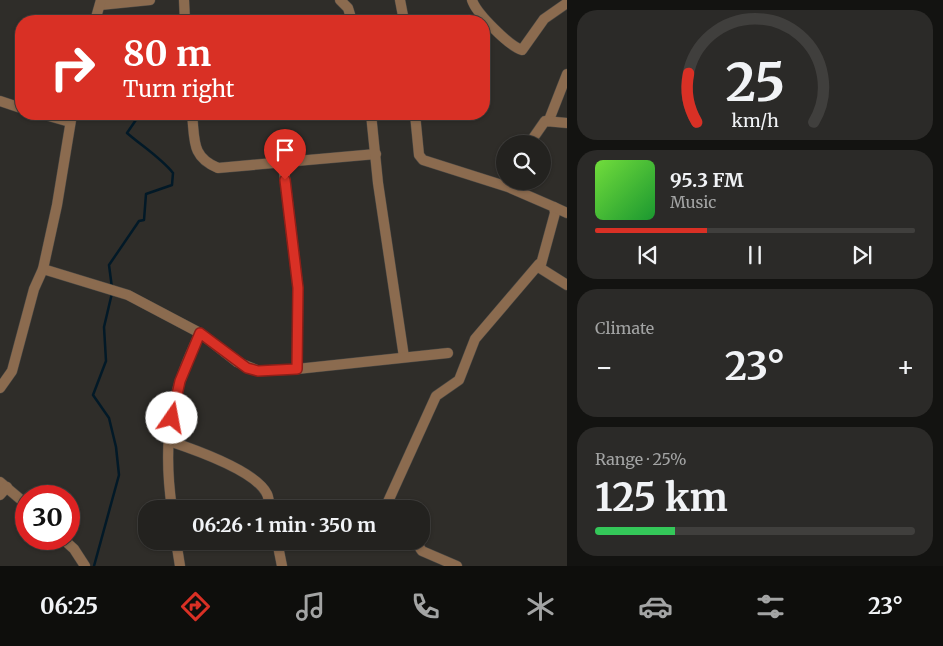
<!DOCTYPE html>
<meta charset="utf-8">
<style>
body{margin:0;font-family:Merriweather,serif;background:#2b2a28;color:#f1f3f6;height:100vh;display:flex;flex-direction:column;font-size:19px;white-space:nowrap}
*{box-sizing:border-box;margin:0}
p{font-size:16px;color:#a3a4a4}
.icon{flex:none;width:28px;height:28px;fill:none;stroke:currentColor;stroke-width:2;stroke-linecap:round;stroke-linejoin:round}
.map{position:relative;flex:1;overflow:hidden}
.panel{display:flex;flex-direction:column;gap:10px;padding:10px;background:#131311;width:376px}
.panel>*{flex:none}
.guide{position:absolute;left:15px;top:15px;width:475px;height:105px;border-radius:20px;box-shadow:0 1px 4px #0004,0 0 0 1px #403f3d;background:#d93025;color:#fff;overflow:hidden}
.fabs{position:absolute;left:496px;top:135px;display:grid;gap:10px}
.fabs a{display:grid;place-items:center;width:55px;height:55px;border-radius:50%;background:#23221f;box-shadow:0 1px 4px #0004,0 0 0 1px #403f3d;font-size:25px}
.speed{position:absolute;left:15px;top:485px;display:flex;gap:10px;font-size:25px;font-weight:700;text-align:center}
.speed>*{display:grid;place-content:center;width:65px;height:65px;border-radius:50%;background:#23221f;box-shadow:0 1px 4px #0004,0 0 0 1px #403f3d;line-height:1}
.speed .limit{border:8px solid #d22;background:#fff;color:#111}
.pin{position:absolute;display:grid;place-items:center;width:42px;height:42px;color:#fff;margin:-51px -21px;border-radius:50% 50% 50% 0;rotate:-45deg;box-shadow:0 0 5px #0007}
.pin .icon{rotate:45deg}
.me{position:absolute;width:55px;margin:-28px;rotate:12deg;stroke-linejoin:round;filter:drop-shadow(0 0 4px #0008)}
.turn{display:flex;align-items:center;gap:18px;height:105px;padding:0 25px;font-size:22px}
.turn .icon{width:65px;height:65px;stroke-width:2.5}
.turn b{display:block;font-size:35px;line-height:42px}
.big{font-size:38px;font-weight:700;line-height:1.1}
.panel .card{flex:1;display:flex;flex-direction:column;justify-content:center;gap:8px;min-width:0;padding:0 18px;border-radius:20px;background:#2b2a28}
.panel .dial{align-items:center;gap:0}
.dial svg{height:130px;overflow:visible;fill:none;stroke:#403f3d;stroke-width:7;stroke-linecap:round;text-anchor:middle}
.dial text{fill:#f1f3f6;stroke:none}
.song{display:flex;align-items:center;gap:15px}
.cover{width:60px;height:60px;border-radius:8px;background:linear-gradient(135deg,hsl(100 70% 55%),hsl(130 70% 35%))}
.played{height:5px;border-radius:2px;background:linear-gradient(90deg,#d93025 35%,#403f3d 35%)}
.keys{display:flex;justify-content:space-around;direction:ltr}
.heat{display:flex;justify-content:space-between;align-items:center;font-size:28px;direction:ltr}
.charge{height:8px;border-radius:4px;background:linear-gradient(90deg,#34c759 25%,#403f3d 0)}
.trip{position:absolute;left:138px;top:500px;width:292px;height:50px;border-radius:20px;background:#23221f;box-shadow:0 1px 4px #0004,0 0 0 1px #403f3d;font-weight:700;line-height:50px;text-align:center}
.dock{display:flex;height:80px;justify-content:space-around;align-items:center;background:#0e0e0c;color:#a3a4a4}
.dock .icon{width:35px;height:35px}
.dock .active{color:#d93025}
.dock b{font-size:22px;color:#f1f3f6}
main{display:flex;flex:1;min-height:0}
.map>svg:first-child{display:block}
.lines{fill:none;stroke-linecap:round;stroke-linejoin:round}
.stream{stroke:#021927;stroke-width:2.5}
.minor-casing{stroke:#4a4844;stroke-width:11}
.minor{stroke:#8b6b4f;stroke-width:10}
.route-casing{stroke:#8d1f18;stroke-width:12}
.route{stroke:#d93025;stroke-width:9}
</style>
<main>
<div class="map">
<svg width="567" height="566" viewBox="0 0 567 566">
<rect width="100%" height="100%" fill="#2f2d29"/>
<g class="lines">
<g class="stream">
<path d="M 112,288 L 109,265 L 139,221 L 144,220 L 146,194 L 172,185 L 173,173 C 161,158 142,146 127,133 L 140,114"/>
<path d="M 94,566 L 119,475 L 116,447 L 109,418 L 93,395 L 106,361 L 104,327 L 112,293"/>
</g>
<g class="minor-casing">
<g id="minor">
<path d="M 184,0 L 185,21"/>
<path d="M 340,0 L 348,8 L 352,21"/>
<path d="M 400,0 L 404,21"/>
<path d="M 472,0 C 476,13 509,46 522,50 L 544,19 L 567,3"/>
<path d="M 100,5 L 150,0"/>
<path d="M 95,21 L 101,0"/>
<path d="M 0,101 L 21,108"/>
<path d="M 42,114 L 70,122"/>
<path d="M 192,114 C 195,140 191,157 218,168 L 376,154"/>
<path d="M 371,114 L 378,183 L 404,357"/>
<path d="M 415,114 L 419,155 L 423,160 L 508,187 L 554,207 L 555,213 L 540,268 L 567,285"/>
<path d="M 549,120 L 567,74"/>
<path d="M 529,144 L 545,121 L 567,123"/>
<path d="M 283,163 L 298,288 L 297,369"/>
<path d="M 554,207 L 567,213"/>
<path d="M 43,269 L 128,295 L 200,333 L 237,362 L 259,371 L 297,369 L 448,353"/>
<path d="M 0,388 L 12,371 L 34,289 L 43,269 L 57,205 L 72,114"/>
<path d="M 169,441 C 193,449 256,471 267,494 C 269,498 269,504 270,509"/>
<path d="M 0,482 L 26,504"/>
<path d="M 0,495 L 7,487"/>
<path d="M 172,509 C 166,467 166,419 181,379 C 186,363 193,348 200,333"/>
<path d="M 391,509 L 386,506 L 436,396 L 459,380 L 475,339 L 539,264"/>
<path d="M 63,539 L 74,549 L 85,566"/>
<path d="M 176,541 L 180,566"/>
<path d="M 277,541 L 282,566"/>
<path d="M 415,541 L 422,551 L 457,566"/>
</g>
</g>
<use href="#minor" class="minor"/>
</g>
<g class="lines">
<g class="route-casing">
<path id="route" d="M 172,418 L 180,381 L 200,333 L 247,368 L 258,371 L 297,369 L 298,288 L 285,180"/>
</g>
<use href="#route" class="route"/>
</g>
</svg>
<div class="fabs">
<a><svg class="icon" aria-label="search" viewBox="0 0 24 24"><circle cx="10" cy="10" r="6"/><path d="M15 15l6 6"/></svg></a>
</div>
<div class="speed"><div class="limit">30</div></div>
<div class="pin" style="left:285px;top:180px;background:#d93025"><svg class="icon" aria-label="arrive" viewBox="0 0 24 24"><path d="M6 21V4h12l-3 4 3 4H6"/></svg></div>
<svg class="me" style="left:172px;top:418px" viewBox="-20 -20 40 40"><circle r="19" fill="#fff"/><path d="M0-13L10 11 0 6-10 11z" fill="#d93025"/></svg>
<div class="trip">06:26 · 1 min · 350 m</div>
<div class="guide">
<div class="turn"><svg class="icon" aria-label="right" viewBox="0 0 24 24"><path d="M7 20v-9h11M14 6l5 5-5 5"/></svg><div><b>80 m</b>Turn right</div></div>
</div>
</div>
<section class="panel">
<div class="card dial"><svg viewBox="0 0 100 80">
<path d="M14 69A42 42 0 1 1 86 69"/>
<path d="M14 69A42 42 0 0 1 9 39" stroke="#d93025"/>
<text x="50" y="56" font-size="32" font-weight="700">25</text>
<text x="50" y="72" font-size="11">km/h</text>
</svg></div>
<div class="card">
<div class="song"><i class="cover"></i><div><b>95.3 FM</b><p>Music</p></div></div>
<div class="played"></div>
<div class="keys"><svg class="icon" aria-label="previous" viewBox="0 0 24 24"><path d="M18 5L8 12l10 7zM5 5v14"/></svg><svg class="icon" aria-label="pause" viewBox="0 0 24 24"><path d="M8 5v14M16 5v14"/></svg><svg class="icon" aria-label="next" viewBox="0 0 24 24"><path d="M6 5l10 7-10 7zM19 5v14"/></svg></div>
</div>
<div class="card"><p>Climate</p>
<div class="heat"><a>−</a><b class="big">23°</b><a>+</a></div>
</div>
<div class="card"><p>Range · 25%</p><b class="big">125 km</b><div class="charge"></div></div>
</section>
</main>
<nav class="dock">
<b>06:25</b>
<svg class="icon active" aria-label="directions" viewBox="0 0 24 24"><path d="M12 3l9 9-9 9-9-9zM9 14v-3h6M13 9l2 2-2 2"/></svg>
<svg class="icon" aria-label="music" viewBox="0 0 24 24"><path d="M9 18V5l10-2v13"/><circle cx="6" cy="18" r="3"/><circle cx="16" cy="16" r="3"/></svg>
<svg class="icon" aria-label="phone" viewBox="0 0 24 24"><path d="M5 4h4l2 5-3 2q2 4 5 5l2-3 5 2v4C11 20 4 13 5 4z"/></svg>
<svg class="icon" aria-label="climate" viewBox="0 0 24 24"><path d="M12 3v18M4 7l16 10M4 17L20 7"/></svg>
<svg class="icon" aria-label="car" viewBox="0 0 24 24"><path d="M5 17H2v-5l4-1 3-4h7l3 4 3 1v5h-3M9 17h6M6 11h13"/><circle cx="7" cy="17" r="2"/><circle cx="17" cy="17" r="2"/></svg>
<svg class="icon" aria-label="filters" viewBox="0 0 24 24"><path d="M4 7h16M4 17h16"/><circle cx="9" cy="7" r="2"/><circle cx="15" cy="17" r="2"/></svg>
<b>23°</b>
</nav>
